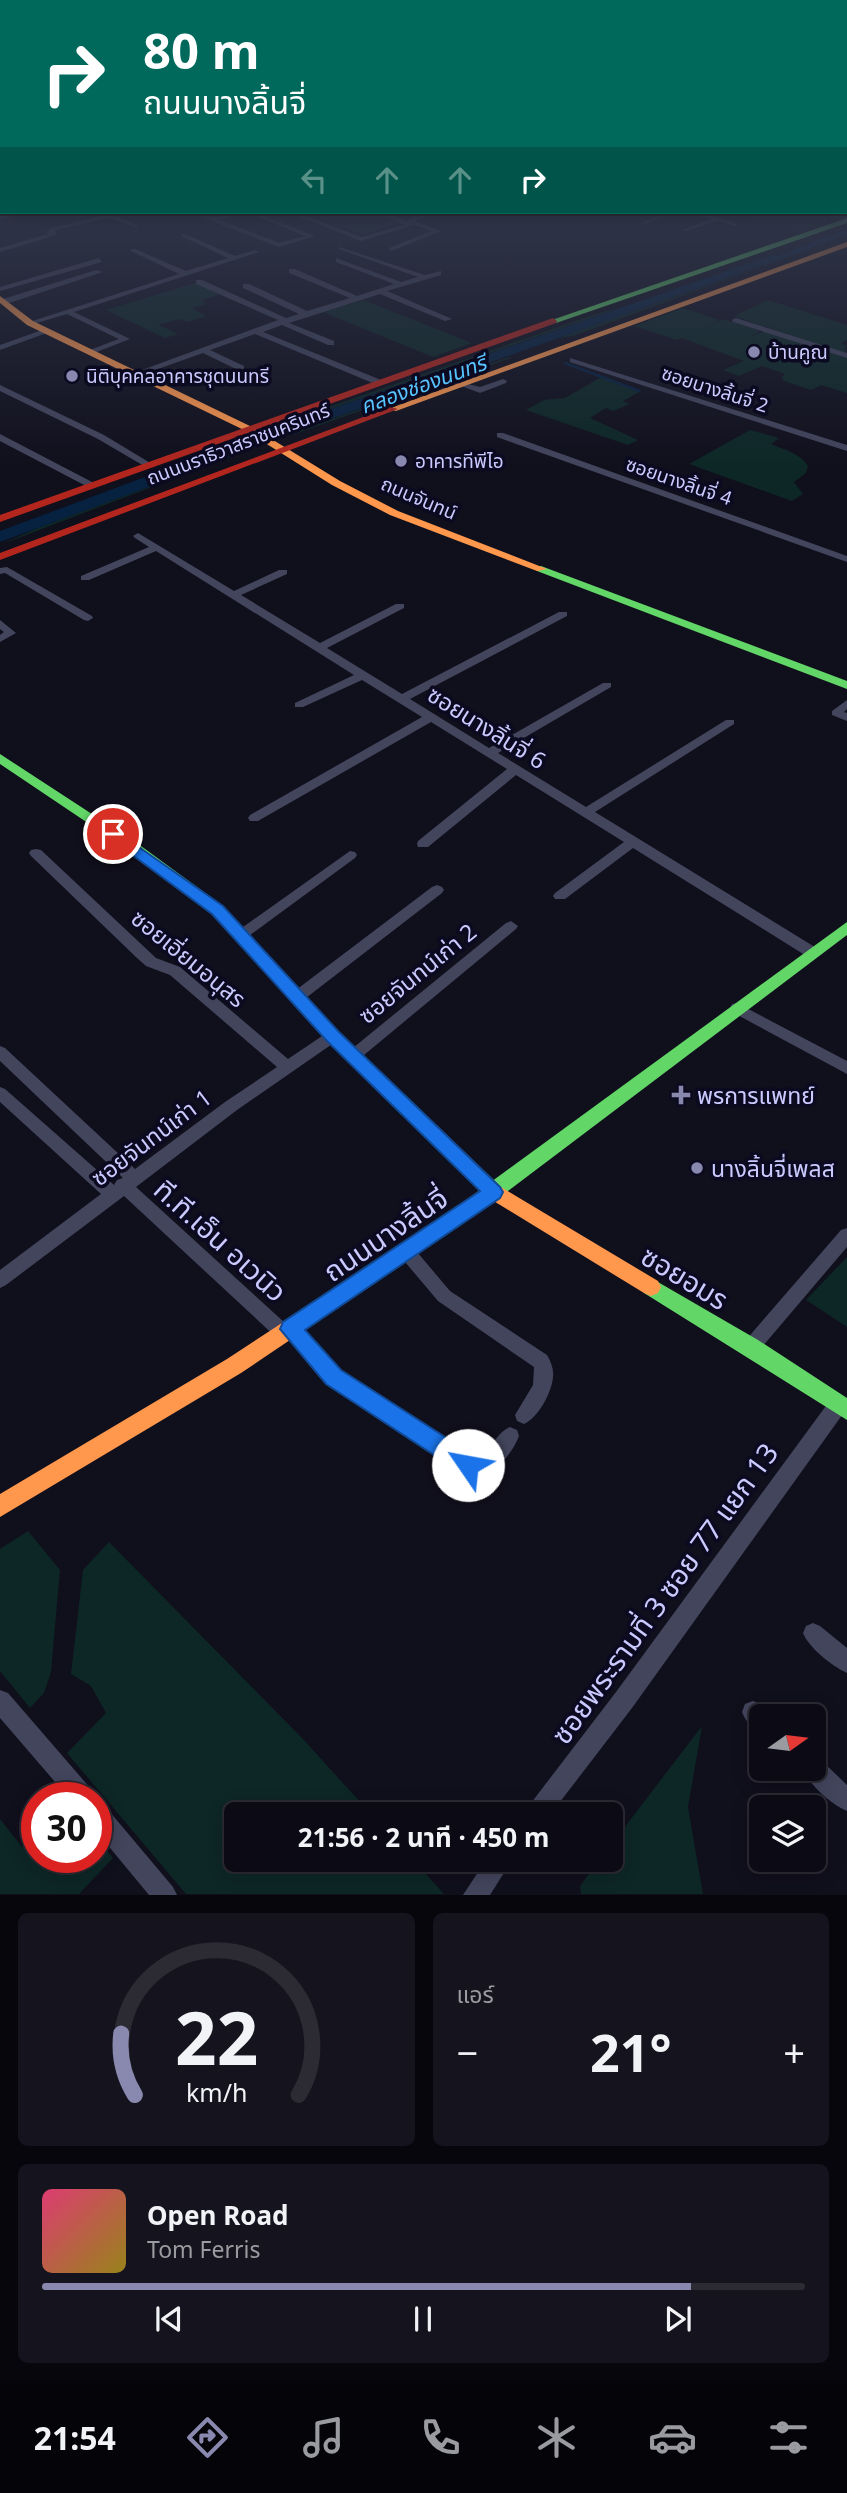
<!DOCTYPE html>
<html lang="th">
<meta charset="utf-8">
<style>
body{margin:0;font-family:"Noto Sans","Noto Sans Thai",sans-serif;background:#15141e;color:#f1f3f6;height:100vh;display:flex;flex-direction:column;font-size:26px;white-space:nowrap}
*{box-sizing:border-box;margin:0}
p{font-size:23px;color:#9a9ba0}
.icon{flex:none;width:38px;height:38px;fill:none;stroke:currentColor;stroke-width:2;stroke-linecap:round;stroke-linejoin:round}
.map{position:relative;height:1895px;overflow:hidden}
.drawer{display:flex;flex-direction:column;gap:18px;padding:18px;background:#07060c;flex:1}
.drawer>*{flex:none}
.top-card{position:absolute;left:0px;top:0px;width:847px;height:214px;box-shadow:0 4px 18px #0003,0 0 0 2px #2c2b34;background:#00695c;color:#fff;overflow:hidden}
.needle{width:46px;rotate:76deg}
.buttons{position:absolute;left:749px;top:1704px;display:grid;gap:14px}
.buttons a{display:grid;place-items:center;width:77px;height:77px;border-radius:10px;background:#0c0b15;box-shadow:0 4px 18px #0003,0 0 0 2px #2c2b34;font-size:35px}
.speed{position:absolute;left:21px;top:1782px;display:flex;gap:14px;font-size:35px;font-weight:700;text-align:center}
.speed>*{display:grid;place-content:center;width:91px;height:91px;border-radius:50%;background:#0c0b15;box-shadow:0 4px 18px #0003,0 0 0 2px #2c2b34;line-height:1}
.speed .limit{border:10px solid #d22;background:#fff;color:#111}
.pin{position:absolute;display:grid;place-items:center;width:60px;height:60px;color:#fff;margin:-30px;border:4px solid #fff;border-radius:50%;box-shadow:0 2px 7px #0007}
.me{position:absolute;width:77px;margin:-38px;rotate:303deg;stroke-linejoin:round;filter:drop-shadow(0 0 5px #0008)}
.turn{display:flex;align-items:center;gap:24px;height:147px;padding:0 28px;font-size:32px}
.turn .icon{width:91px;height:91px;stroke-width:2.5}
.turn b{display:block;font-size:49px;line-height:60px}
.lanes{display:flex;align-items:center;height:66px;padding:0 28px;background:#0003;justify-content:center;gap:35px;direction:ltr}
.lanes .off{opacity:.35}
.big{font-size:52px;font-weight:700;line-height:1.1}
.drawer .tile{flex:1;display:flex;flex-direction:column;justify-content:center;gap:10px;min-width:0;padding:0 24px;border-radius:10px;background:#15141e}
.drawer .dial{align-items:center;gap:0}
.dial svg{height:182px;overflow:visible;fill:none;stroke:#2c2b34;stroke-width:7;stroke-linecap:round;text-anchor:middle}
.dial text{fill:#f1f3f6;stroke:none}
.song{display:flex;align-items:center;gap:21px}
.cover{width:84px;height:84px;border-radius:10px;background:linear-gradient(135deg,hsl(340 70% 55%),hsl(50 70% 35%))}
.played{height:7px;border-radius:4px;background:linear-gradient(90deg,#8989b0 85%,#2c2b34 85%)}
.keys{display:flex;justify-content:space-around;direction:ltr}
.heat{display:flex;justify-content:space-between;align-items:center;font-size:38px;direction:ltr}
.drawer .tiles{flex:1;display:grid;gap:18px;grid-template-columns:1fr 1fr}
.tile:last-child{grid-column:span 2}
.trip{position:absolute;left:224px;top:1802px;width:399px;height:70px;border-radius:10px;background:#0c0b15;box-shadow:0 4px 18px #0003,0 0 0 2px #2c2b34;font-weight:700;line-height:70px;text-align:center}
.dock{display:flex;height:112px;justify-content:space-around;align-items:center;background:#050408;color:#9a9ba0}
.dock .icon{width:49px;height:49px}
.dock .on{color:#8989b0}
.dock b{font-size:32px;color:#f1f3f6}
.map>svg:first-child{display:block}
.green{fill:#0d2726}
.water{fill:#072140}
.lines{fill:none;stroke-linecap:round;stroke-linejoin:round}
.stream{stroke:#072140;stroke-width:2.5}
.canal{fill:#072140;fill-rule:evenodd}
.street{fill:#43455d;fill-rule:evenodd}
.fast{fill:#63d668;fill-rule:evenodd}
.slow{fill:#ff974d;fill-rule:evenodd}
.jam{fill:#b3261e;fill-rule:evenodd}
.route{fill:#1a73e8;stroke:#114b97;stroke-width:2}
.poi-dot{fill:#8989b0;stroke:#0c0a21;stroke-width:2.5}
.labels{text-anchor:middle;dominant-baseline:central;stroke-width:7;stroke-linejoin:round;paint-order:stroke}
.far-poi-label{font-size:19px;fill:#cacaff;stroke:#0c0a21;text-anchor:start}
.far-street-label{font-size:19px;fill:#cacaff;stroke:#0c0a21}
.far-water-label{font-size:21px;font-style:italic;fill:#58c4ff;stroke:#0c0a21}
.street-label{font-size:23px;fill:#cacaff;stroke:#0c0a21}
.poi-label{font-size:23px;fill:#cacaff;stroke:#0c0a21;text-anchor:start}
.near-street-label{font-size:28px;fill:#cacaff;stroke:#0c0a21}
</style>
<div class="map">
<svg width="847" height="1895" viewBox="0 0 847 1895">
<rect width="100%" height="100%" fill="#100f1c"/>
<g class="green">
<path d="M 845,207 L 847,215 L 801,230 L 732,212 L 845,212 Z"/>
<path d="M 305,212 L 387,212 L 384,213 L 403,222 L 363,235 Z"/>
<path d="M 783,259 L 576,335 L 561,338 L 569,334 Z"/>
<path d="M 195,283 L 221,294 L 202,300 L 207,304 L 192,308 L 206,316 L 187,322 L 179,319 L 159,325 L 178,334 L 165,338 L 106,310 Z"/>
<path d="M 363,300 L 472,343 L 433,357 L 323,312 Z"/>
<path d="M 768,300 L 847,325 L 847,340 L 841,343 L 847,346 L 844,348 L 847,351 L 843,353 L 734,316 Z"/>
<path d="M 622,307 L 599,315 L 273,429 L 274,426 L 596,314 Z"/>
<path d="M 683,308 L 719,320 L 707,327 L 723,319 L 760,331 L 748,338 L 765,331 L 847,358 L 847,393 L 821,385 L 811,390 L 784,381 L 781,377 L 785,374 L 762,366 L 739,376 L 723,370 L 744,361 L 682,338 L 677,340 L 634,326 Z"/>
<path d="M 509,357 L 511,358 L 289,436 L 280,437 Z"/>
<path d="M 603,376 L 641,391 L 623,401 L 630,404 L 613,411 L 606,408 L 590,418 L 638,440 L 628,445 L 526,410 L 544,400 L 565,398 Z"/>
<path d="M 750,430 L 779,438 L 771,444 C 785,450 800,453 808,466 L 806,473 L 794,482 L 803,494 L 792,501 L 689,464 Z"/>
<path d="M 259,446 L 0,545 L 35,529 Z"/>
<path d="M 847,1257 L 847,1327 L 806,1300 Z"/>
<path d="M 28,1531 L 60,1570 L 51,1672 L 44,1693 L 30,1708 L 0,1671 L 0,1549 Z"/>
<path d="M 109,1542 L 302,1738 L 372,1815 L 236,1815 L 236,1860 L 413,1860 L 444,1894 L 186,1894 L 67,1753 L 106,1713 L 91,1686 L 71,1674 L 83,1570 Z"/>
<path d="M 702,1726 L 688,1807 L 703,1894 L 581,1894 L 580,1886 L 599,1860 L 611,1860 L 611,1845 Z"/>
<path d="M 0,1819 L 22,1847 L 37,1832 L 37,1857 L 96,1857 L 96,1837 L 113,1858 L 79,1894 L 0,1894 Z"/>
</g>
<g class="water">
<path d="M 772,255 L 786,257 L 280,437 L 268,431 Z"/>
<path d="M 247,439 L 259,446 L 0,542 L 0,531 Z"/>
</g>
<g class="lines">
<path class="stream" d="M 565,363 L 639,391"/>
<path class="canal" d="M 844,230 L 847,230 L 847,235 L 766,265 L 759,263 Z"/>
<g class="street">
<path d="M 845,203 L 847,204 L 847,208 L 845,208 Z"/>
<path d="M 16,212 L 28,212 L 0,219 L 0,215 Z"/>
<path d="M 118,212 L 121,214 L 116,216 L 138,226 L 138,228 L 109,218 L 55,230 L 56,235 L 0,252 L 0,248 L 48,234 L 47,232 L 51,228 Z"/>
<path d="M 188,212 C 197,212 207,218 216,217 C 226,216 234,212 244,212 L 220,220 L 279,243 L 305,236 L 246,212 L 254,212 L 315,236 L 279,247 Z"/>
<path d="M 288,212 L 296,212 L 361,237 L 404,225 L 382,215 L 382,213 L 394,212 L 390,214 L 406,221 L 427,212 L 435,212 L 415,221 L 441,231 L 391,251 L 389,248 L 432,231 L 414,225 L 361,241 Z"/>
<path d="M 607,212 L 615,212 L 609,215 Z"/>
<path d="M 668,212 L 677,212 L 645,224 L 640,223 Z"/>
<path d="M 692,212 L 701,212 L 738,224 L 735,226 L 718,221 L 685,231 L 685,229 L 711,219 Z"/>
<path d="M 181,234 L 185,234 L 235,256 L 255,250 L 259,252 L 74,312 L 130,339 L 94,353 L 87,351 L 119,339 L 67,314 L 30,325 L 26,323 L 179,274 L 131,251 L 131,249 L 135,249 L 186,271 L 228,258 L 181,236 Z"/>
<path d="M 339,247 L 425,275 L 441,271 L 441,275 L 387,291 L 452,319 L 445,321 L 380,294 L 289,323 L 334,341 L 334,345 L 328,345 L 282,325 L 263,332 L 381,380 L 381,384 L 375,384 L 255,334 L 210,350 L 244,366 L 244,370 L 238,370 L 203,353 L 141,375 L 134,373 L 278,320 L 196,284 L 196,280 L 202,280 L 286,318 L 299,314 L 243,288 L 243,284 L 249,284 L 307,311 L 350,298 L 289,273 L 289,269 L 295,269 L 357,296 L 394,284 L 336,262 L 336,258 L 401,282 L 418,277 L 339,249 Z"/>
<path d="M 99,258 L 102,262 L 0,291 L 0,287 Z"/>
<path d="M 96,270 L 103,272 L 6,304 L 0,303 L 0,300 Z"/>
<path d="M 736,318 L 847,353 L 847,358 L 733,322 L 732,320 Z"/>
<path d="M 45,329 L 52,331 L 0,350 L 0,345 Z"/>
<path d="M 570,358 L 847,445 L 847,451 L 570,362 Z"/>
<path d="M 503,379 L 507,381 L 506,383 L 480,393 L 456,384 L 460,382 L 480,387 Z"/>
<path d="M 0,385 L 104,435 L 152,464 L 144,466 L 98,439 L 0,391 Z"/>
<path d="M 497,433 L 503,433 L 847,556 L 847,562 L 497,437 Z"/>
<path d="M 0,434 L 94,483 L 96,485 L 88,487 L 0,441 Z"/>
<path d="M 138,533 L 234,591 L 279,570 L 287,570 L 287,574 L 241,595 L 320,643 L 396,604 L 404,604 L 404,608 L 327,648 L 402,694 L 559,612 L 567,612 L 567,616 L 410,699 L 489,748 L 603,683 L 611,683 L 611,687 L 498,753 L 586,807 L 726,720 L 734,720 L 734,724 L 595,812 L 818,949 L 820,953 L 818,957 L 808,957 L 633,848 L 565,899 L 555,899 L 553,896 L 555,893 L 624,842 L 516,775 L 428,847 L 418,847 L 417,844 L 418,841 L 507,769 L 431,722 L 258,821 L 250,821 L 248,818 L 250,815 L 422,717 L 362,680 L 303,707 L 295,707 L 295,703 L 354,675 L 156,551 L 89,580 L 81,580 L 81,576 L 149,547 L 135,538 L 133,536 Z"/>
<path d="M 7,567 L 92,616 L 93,618 L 88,621 L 84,620 L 5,573 L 0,574 L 0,568 Z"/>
<path d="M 0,620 L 16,633 L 0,642 L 0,635 L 4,632 L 0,629 Z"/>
<path d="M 847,700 L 847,709 L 844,712 L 847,713 L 847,721 L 832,715 L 832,711 Z"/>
<path d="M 36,849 L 41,850 L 156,958 L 180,967 L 288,1059 L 328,1032 L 338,1032 L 340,1036 L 338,1040 L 237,1110 L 136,1187 L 285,1323 L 290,1321 L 296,1323 L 340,1371 L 471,1456 C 492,1456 493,1434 510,1427 L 517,1430 L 519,1436 C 510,1459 488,1482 461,1472 L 328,1383 L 288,1340 L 284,1341 L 278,1339 L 124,1196 L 6,1285 L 0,1288 L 0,1270 L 101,1194 L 0,1102 L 0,1087 L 5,1089 L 114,1185 L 117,1180 L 123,1178 L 0,1061 L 0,1046 L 5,1048 L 135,1169 L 225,1102 L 277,1067 L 170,975 L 146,966 L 137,958 L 31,856 L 29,853 L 31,850 Z"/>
<path d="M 350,851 L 355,852 L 357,855 L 355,858 L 246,938 L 236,938 L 234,935 L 236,932 Z"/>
<path d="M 437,885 L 442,887 L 444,890 L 442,893 L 302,1001 L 292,1001 L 290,997 L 292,993 L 432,887 Z"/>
<path d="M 511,921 L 518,926 L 516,929 L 358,1060 L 348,1060 L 345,1056 L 348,1052 L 506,923 Z"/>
<path d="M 737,1003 L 847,1061 L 847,1074 L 732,1012 L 730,1008 L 732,1004 Z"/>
<path d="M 847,1228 L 847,1247 L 757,1353 L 751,1355 L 745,1353 L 742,1347 L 745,1341 L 841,1230 Z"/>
<path d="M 406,1244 L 412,1246 L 450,1291 L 547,1355 C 551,1362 554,1369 553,1377 C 552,1392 538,1418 524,1424 L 517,1421 L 515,1415 L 533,1385 L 534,1367 L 438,1301 L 400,1256 L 397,1251 L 400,1246 Z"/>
<path d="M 838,1396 L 845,1399 L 847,1404 L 845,1411 L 632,1708 L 550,1815 L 525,1815 L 528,1807 L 616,1692 L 831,1399 Z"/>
<path d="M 813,1623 L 820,1626 L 847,1648 L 847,1673 C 832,1666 809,1648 803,1633 L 806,1626 Z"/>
<path d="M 0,1690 L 8,1693 L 91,1789 L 94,1797 L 68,1797 L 0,1718 Z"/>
<path d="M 753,1701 L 761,1704 L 771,1717 L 761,1717 L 761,1731 C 751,1727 746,1722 742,1712 L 745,1704 Z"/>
<path d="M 814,1758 L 822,1761 L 847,1785 L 847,1811 C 832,1805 809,1785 803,1769 L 814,1769 Z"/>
<path d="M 96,1802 L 104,1805 L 173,1887 L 177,1895 L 149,1895 L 96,1831 Z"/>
<path d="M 486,1860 L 512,1860 L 490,1895 L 463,1895 Z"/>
</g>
<g class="fast">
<path d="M 847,218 L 847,223 L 556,323 L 549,321 Z"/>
<path d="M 541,566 L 847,681 L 847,689 L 537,571 L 535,569 Z"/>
<path d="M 0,754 L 141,846 L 223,906 L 339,1032 L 428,1117 L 431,1122 L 428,1127 L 422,1129 L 416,1127 L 327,1040 L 213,914 L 131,852 L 0,764 Z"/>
<path d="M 847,922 L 847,935 L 483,1210 L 476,1212 L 469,1210 L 467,1204 L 469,1198 Z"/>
<path d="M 651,1278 L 758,1340 L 847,1398 L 847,1420 L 644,1293 L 641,1287 L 644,1281 Z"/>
</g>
<g class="slow">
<path d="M 847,242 L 847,247 L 396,411 L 388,409 Z"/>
<path d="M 0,296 L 33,321 L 252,427 L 340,481 L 398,511 L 547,569 L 537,571 L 390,515 L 332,485 L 246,431 L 27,325 L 0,303 Z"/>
<path d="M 422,1115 L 428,1117 L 501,1187 L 658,1281 L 661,1287 L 658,1293 L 651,1296 L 644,1293 L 487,1197 L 416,1127 L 413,1122 L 416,1117 Z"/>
<path d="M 476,1196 L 483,1198 L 485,1204 L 483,1210 L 241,1373 L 0,1517 L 0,1494 L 227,1359 Z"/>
</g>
<g class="jam">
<path d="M 553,318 L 557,321 L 556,323 L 0,522 L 0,515 Z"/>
<path d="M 390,407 L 398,409 L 0,560 L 0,553 Z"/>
</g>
</g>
<linearGradient id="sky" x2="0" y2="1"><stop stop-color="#09080f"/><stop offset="0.43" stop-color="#31374b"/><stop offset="1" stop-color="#31374b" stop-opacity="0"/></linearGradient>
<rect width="847" height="468" fill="url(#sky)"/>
<path class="route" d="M 113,829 L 223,906 L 339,1032 L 500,1187 L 503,1192 L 500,1198 L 305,1330 L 341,1370 L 476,1457 L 479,1465 L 476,1472 L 468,1475 L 460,1472 L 326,1384 L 280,1329 L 283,1322 L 480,1191 L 327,1041 L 212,914 L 108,837 L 106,834 Z"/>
<g class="poi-dot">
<circle cx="754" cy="352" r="7"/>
<circle cx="72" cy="376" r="7"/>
<circle cx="401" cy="461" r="7"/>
<path d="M677.5 1084.5h7v7h7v7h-7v7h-7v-7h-7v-7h7z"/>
<circle cx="697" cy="1168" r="7"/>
</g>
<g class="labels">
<g class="far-poi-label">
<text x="768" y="352">บ้านคูณ</text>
<text x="86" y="376">นิติบุคคลอาคารชุดนนทรี</text>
<text x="415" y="461">อาคารทีพีไอ</text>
</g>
<g class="far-street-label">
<text transform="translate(715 389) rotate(18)">ซอยนางลิ้นจี่ 2</text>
<text transform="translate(238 444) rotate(-21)">ถนนนราธิวาสราชนครินทร์</text>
<text transform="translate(679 481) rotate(19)">ซอยนางลิ้นจี่ 4</text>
<text transform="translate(419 498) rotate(23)">ถนนจันทน์</text>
</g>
<g class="far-water-label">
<text transform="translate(423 384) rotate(-20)">คลองช่องนนทรี</text>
</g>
<g class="street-label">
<text transform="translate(487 727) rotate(32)">ซอยนางลิ้นจี่ 6</text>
<text transform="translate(189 958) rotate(39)">ซอยเอี่ยมอนุสร</text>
<text transform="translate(417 973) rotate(-39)">ซอยจันทน์เก่า 2</text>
<text transform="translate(151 1137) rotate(-37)">ซอยจันทน์เก่า 1</text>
</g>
<g class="poi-label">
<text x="697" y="1095">พรการแพทย์</text>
<text x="711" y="1168">นางลิ้นจี่เพลส</text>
</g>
<g class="near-street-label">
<text transform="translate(385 1234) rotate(-34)">ถนนนางลิ้นจี่</text>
<text transform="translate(221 1240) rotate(42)">ที.ที.เอ็น อเวนิว</text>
<text transform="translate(685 1277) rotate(31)">ซอยอมร</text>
<text transform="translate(664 1593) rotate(-54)">ซอยพระรามที่ 3 ซอย 77 แยก 13</text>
</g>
</g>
</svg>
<div class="buttons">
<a><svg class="needle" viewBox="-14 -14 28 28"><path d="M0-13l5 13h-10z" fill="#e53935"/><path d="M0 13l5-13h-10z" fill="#9a9ba0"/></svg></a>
<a><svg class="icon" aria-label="layers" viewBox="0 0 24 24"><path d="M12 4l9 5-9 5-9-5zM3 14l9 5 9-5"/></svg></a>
</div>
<div class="speed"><div class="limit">30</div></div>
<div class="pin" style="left:113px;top:834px;background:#d93025"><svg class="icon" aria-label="arrive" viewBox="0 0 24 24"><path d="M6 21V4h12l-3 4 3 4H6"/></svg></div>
<svg class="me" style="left:468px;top:1465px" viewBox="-20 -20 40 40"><circle r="19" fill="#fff"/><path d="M0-13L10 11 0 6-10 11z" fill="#1a73e8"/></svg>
<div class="trip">21:56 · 2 นาที · 450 m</div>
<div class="top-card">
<div class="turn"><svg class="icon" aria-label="right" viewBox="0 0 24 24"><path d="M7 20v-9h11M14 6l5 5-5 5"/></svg><div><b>80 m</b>ถนนนางลิ้นจี่</div></div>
<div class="lanes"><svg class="icon off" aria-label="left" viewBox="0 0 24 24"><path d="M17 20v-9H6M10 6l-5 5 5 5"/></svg><svg class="icon off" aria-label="ahead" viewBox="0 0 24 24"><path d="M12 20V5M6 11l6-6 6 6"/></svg><svg class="icon off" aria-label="ahead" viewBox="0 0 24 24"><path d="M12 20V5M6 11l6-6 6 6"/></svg><svg class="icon" aria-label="right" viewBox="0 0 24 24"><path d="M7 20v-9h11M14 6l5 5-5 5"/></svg></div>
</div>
</div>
<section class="drawer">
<div class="tiles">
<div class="tile dial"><svg viewBox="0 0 100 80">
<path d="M14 69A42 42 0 1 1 86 69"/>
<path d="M14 69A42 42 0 0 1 8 42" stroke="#8989b0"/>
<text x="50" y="56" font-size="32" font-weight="700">22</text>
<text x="50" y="72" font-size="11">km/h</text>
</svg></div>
<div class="tile"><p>แอร์</p>
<div class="heat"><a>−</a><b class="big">21°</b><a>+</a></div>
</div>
<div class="tile">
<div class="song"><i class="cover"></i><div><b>Open Road</b><p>Tom Ferris</p></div></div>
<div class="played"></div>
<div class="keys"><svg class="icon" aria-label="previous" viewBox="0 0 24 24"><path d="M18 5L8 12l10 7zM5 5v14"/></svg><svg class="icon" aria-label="pause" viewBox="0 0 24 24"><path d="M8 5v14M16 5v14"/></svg><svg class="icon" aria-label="next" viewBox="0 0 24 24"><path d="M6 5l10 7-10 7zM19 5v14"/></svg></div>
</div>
</div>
</section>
<nav class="dock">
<b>21:54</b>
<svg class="icon on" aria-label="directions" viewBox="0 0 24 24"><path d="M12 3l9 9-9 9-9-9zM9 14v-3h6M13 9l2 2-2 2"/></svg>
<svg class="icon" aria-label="music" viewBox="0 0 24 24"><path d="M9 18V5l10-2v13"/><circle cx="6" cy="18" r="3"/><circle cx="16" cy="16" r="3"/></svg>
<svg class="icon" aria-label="phone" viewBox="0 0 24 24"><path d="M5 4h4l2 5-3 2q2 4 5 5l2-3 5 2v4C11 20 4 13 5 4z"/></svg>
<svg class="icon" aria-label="climate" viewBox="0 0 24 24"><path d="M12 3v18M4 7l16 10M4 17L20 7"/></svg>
<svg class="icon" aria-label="car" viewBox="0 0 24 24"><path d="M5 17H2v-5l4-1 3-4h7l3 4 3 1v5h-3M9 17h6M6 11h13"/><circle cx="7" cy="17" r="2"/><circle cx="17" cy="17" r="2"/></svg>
<svg class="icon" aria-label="filters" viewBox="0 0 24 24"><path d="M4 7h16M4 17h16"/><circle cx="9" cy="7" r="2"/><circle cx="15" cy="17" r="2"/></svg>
</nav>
